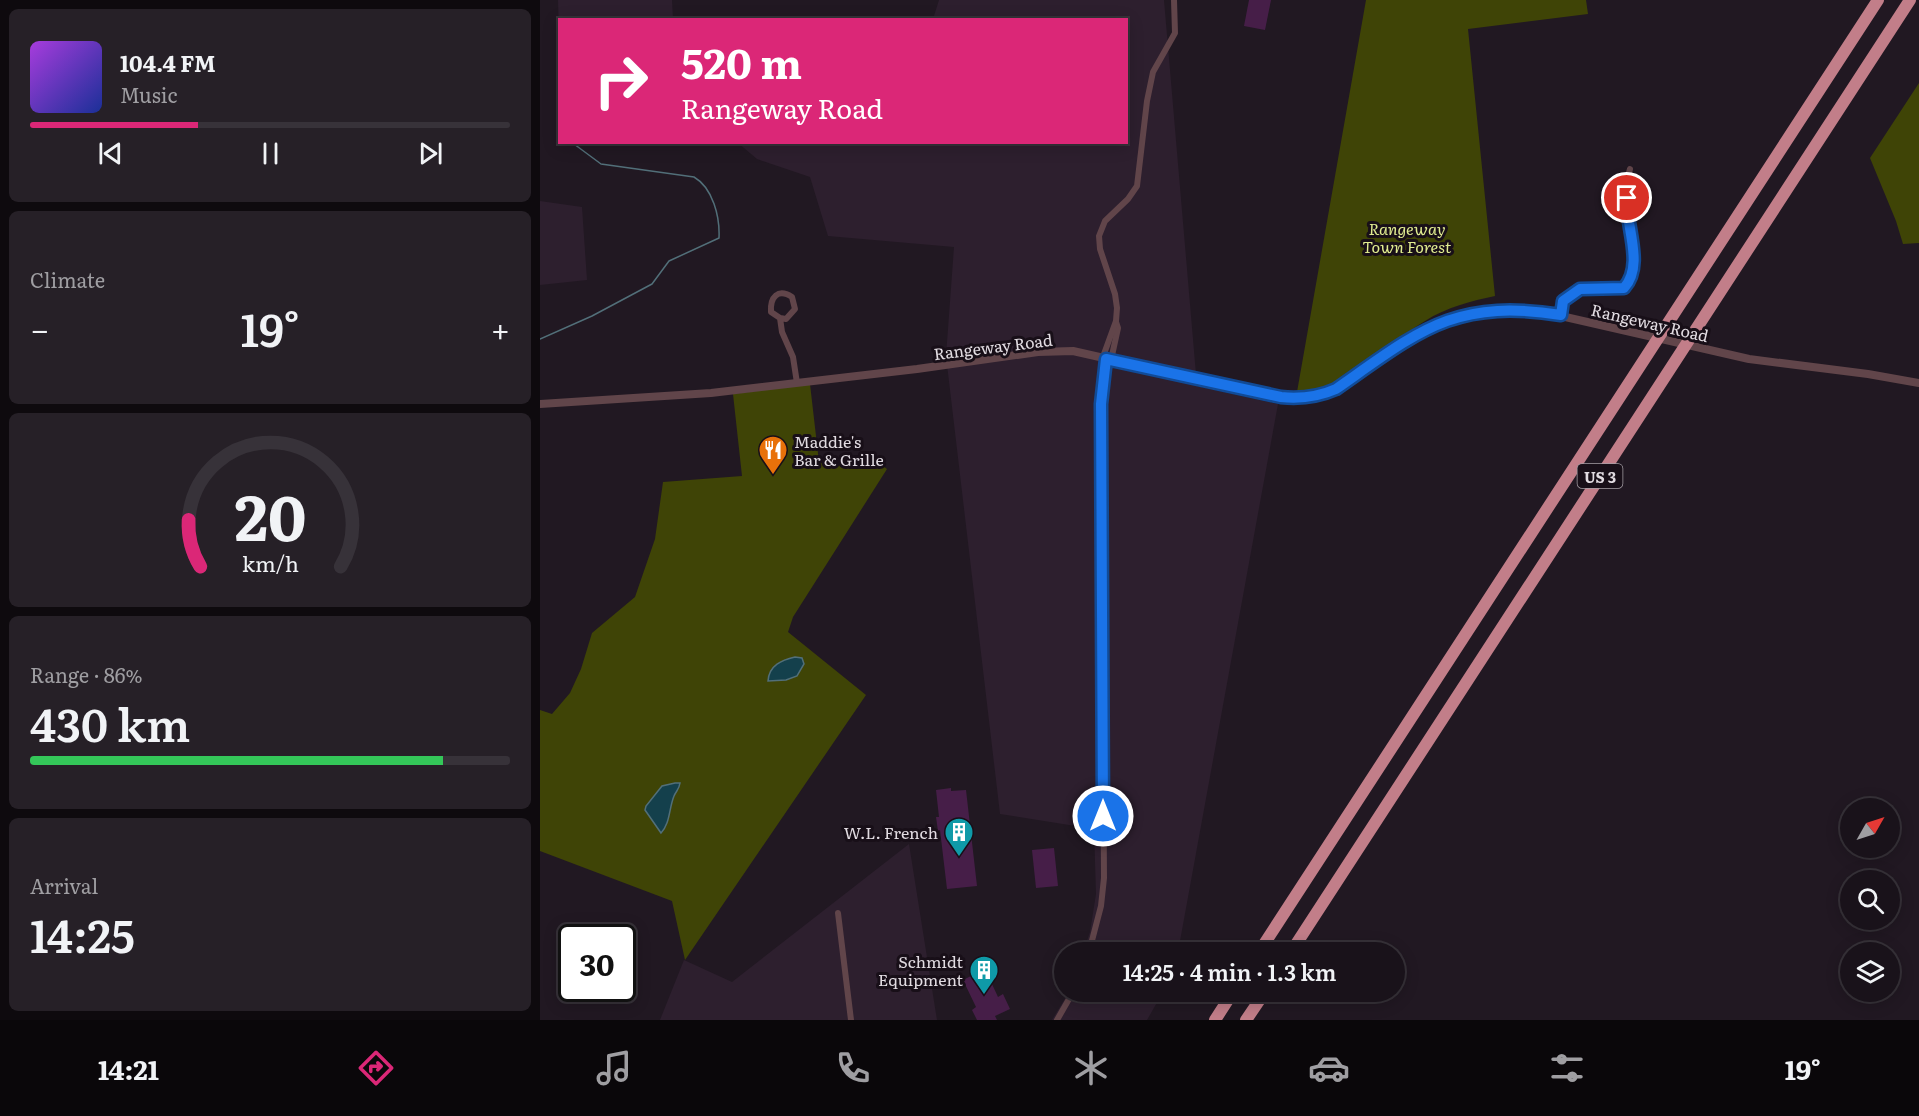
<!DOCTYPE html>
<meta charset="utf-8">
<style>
body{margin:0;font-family:Literata,serif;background:#262027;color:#f1f3f6;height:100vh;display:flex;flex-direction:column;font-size:22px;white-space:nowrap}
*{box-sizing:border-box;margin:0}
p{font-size:20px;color:#9f9ea2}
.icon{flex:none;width:33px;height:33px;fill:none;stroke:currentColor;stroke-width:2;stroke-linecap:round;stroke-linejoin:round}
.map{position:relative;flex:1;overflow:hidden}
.panel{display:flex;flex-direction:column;gap:9px;padding:9px;background:#0e0a0e;width:540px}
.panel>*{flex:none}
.guide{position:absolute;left:18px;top:18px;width:570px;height:126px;border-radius:0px;box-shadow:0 3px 15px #0003,0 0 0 2px #373239;background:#db2777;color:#fff;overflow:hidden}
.needle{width:39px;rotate:51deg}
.tools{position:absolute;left:1300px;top:798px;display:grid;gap:12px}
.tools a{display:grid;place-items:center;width:60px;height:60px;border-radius:50%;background:#19121a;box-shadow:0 3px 15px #0003,0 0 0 2px #373239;font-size:30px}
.speed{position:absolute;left:18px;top:924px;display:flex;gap:12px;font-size:30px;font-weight:700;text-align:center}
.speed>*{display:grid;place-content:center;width:78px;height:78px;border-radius:50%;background:#19121a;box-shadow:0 3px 15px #0003,0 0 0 2px #373239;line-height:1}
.speed .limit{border:3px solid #111;border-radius:9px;background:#fff;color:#111}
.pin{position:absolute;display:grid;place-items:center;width:51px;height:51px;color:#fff;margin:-26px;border:3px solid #fff;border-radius:50%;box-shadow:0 2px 6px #0007}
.me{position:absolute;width:66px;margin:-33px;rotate:0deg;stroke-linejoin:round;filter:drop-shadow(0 0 4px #0008)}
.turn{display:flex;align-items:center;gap:21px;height:126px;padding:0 24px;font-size:27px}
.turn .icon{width:78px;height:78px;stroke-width:2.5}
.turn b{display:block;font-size:42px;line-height:51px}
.big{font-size:45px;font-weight:600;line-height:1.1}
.panel .card{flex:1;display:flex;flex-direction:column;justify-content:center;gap:9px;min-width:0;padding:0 21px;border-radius:9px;background:#262027}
.panel .dial{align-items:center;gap:0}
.dial svg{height:156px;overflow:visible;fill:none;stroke:#373239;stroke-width:7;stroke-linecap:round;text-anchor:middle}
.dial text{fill:#f1f3f6;stroke:none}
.song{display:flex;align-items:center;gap:18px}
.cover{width:72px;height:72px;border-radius:9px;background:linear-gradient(135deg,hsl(280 70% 55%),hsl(230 70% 35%))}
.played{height:6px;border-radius:3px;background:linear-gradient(90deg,#db2777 35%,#373239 35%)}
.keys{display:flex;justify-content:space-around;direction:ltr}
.heat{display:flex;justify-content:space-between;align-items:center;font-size:33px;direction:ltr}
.charge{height:9px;border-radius:4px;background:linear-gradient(90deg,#34c759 86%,#373239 0)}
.trip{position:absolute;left:514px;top:942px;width:351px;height:60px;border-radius:30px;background:#19121a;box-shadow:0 3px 15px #0003,0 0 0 2px #373239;font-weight:600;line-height:60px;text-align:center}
.tabs{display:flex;height:96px;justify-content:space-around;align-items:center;background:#0a070a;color:#9f9ea2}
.tabs .icon{width:42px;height:42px}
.tabs .on{color:#db2777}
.tabs b{font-size:27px;color:#f1f3f6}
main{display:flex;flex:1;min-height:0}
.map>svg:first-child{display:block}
.built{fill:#2d1f2e}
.green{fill:#3f4406}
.water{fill:#14404c;stroke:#526f79;stroke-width:1.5}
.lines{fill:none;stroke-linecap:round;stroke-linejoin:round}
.stream{stroke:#526f79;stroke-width:1.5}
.building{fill:#461e48}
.minor{stroke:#61454a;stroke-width:6}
.tertiary{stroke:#61454a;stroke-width:8}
.motorway{stroke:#c27e89;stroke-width:12}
.route-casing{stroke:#114b97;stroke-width:15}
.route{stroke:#1a73e8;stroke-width:10}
.labels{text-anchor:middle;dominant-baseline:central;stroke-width:6;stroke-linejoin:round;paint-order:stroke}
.shield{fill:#180f18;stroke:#a59ea5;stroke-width:1.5}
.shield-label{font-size:15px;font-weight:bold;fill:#e2dce2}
.park-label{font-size:16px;font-style:italic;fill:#e1ed90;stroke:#180f18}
.street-label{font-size:16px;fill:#e2dce2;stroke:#180f18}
.poi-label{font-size:16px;fill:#e2dce2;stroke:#180f18;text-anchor:end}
</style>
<main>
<section class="panel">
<div class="card">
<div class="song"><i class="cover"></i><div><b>104.4 FM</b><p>Music</p></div></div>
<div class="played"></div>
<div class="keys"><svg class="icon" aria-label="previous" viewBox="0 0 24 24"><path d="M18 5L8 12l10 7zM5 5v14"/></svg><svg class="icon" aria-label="pause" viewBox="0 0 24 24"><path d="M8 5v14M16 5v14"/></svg><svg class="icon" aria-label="next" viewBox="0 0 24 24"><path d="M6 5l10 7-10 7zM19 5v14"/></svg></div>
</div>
<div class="card"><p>Climate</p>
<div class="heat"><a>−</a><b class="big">19°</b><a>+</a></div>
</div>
<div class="card dial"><svg viewBox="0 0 100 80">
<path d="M14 69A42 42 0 1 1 86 69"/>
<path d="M14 69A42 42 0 0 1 8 45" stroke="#db2777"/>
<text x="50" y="56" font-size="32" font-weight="700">20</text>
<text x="50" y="72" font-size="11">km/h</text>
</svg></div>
<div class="card"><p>Range · 86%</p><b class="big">430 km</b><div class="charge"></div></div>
<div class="card"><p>Arrival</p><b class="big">14:25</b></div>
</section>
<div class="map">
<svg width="1379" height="1020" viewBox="0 0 1379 1020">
<rect width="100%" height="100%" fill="#211822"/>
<g class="built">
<path d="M 18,0 L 132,0 L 133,19 L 20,20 L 19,34 Z"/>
<path d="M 399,0 L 624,0 L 657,386 L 738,404 L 638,952 L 543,952 L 550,932 L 556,894 L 554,829 L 460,814 L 406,356 L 414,247 L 288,236 L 270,177 L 217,159 L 198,143 L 586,142 L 586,20 L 393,19 Z"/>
<path d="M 0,201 L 42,207 L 47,280 L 0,285 Z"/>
<path d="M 369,844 L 397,1020 L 120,1020 L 144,960 L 192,982 Z"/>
<path d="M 529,992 L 623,992 L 607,1020 L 512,1020 Z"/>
</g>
<g class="green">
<path d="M 826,0 L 1046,0 L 1048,14 L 928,29 L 955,296 C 931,301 907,307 885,321 C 848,343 800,392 757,392 Z"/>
<path d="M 1379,83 L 1379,243 L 1363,244 L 1356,221 L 1330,158 Z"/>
<path d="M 270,384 L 279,462 L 333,459 L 347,469 L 253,617 L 248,632 L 326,695 L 145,960 L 132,901 L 0,851 L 0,710 L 12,714 L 30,693 L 41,669 L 52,633 L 95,597 L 115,539 L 123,482 L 202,476 L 193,394 Z"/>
</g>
<g class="water">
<path d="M 255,657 L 262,658 L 264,664 L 257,676 L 246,680 L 228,681 C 229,665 242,660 255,657 Z"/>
<path d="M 135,783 L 140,783 C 139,790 136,791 134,796 C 129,808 130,824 121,833 L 105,810 L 106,806 L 122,786 Z"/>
</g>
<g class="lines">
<path class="stream" d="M 0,339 L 52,316 L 112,284 L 129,261 L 179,238 C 180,217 173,188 154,177 L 61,164 L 34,144"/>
</g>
<g class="building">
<path d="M 709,0 L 731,0 L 725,30 L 704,26 Z"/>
<path d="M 411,788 L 411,791 L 426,790 L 437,886 L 407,889 L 400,830 L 398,831 L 396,817 L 399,817 L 396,790 Z"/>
<path d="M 514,848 L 518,886 L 496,888 L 492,850 Z"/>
<path d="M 445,969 L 458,997 L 463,994 L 470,1009 L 455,1016 L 457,1020 L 437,1020 L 432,1010 L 436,1007 L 423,980 Z"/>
</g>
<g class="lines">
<g class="minor">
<path d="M 1021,316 C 1022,279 1055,290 1079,289 C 1106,281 1087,229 1086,210 C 1086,196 1086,182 1090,169"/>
<path d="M 240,318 L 231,312 C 230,297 238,288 252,297 L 255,309 L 246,319 L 240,318 L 242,332 L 253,357 L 257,383"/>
<path d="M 571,360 L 578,328 L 576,322"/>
<path d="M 298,913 L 311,1020"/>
<path d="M 549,952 L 561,906 L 564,878 L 561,404 L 565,359 L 564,354 L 576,321 L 577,308 L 575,294 L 560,249 L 559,236 L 565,221 L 588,199 L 597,186 L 607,101 L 613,72 L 635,33 L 634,0"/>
<path d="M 517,1020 L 533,992"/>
</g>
<path class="tertiary" d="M 0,404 L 171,393 L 377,369 L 498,352 L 533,351 L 679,384 L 741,397 L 768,397 L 796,389 L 885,330 L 929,314 L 965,310 L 985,310 L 1021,316 L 1209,359 L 1328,374 L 1379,383"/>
<g class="motorway">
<path d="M 719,952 L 1338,0"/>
<path d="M 751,952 L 1370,0"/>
<path d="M 675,1020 L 693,992"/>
<path d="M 706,1020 L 725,992"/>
</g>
</g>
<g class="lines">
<g class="route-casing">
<path id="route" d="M 563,816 L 561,404 L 566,359 L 741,397 C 761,399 778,397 796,389 C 879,331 914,298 1021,315 L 1023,301 L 1040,289 L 1084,288 C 1105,265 1085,225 1087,198"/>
</g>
<use href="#route" class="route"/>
</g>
<defs>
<g id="restaurant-pin" transform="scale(1.5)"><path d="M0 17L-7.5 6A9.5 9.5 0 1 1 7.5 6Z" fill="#e8710a" stroke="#180f18"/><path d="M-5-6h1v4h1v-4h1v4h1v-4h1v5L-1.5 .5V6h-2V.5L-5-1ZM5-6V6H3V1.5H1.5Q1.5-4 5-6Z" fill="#fff"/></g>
<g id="building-pin" transform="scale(1.5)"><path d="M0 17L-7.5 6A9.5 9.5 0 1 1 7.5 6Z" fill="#0f9aa8" stroke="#180f18"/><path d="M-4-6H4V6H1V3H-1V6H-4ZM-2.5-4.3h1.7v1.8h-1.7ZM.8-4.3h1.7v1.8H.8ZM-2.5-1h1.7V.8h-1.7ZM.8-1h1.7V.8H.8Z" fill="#fff"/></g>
</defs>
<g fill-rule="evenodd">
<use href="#restaurant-pin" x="233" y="450"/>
<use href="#building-pin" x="419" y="832"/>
<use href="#building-pin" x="444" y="970"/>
</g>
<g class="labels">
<rect class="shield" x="1037.5" y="464" width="45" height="24" rx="4.5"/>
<g class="shield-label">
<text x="1060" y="476">US 3</text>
</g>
<g class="park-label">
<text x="867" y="228">Rangeway<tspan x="867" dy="18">Town Forest</tspan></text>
</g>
<g class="street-label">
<text transform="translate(1110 322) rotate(13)">Rangeway Road</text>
<text transform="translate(453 346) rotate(-7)">Rangeway Road</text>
</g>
<g class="poi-label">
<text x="254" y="441" text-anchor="start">Maddie's<tspan x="254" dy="18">Bar &amp; Grille</tspan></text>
<text x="398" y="832">W.L. French</text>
<text x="423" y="961">Schmidt<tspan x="423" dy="18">Equipment</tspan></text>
</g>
</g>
</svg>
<div class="tools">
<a><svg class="needle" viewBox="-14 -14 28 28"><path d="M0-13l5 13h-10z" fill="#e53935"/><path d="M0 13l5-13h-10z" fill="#9f9ea2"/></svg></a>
<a><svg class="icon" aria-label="search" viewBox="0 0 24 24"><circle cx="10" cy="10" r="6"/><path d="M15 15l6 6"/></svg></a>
<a><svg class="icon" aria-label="layers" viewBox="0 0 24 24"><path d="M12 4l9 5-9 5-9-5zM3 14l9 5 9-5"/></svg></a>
</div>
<div class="speed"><div class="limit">30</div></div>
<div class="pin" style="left:1087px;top:198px;background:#d93025"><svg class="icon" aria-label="arrive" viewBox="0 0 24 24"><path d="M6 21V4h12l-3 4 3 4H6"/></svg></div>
<svg class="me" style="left:563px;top:816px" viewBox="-20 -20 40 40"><circle r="17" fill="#1a73e8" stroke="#fff" stroke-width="3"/><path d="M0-11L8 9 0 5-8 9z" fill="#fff"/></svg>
<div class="trip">14:25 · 4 min · 1.3 km</div>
<div class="guide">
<div class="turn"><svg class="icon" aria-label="right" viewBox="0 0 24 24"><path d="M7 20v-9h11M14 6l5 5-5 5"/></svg><div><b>520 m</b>Rangeway Road</div></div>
</div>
</div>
</main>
<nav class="tabs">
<b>14:21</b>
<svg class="icon on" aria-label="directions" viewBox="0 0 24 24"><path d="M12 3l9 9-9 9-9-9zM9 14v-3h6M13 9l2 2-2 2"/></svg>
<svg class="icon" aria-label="music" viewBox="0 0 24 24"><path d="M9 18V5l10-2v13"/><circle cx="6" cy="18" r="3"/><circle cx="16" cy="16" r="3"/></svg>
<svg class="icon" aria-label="phone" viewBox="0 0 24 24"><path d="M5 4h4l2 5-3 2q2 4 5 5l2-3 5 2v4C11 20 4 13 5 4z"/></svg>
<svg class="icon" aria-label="climate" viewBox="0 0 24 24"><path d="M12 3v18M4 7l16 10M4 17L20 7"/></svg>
<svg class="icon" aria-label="car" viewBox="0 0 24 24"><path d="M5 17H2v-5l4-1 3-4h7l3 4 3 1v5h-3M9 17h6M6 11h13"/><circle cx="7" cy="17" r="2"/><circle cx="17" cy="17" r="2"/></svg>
<svg class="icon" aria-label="filters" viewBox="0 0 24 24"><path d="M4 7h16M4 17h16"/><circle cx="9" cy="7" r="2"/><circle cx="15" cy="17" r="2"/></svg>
<b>19°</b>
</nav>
